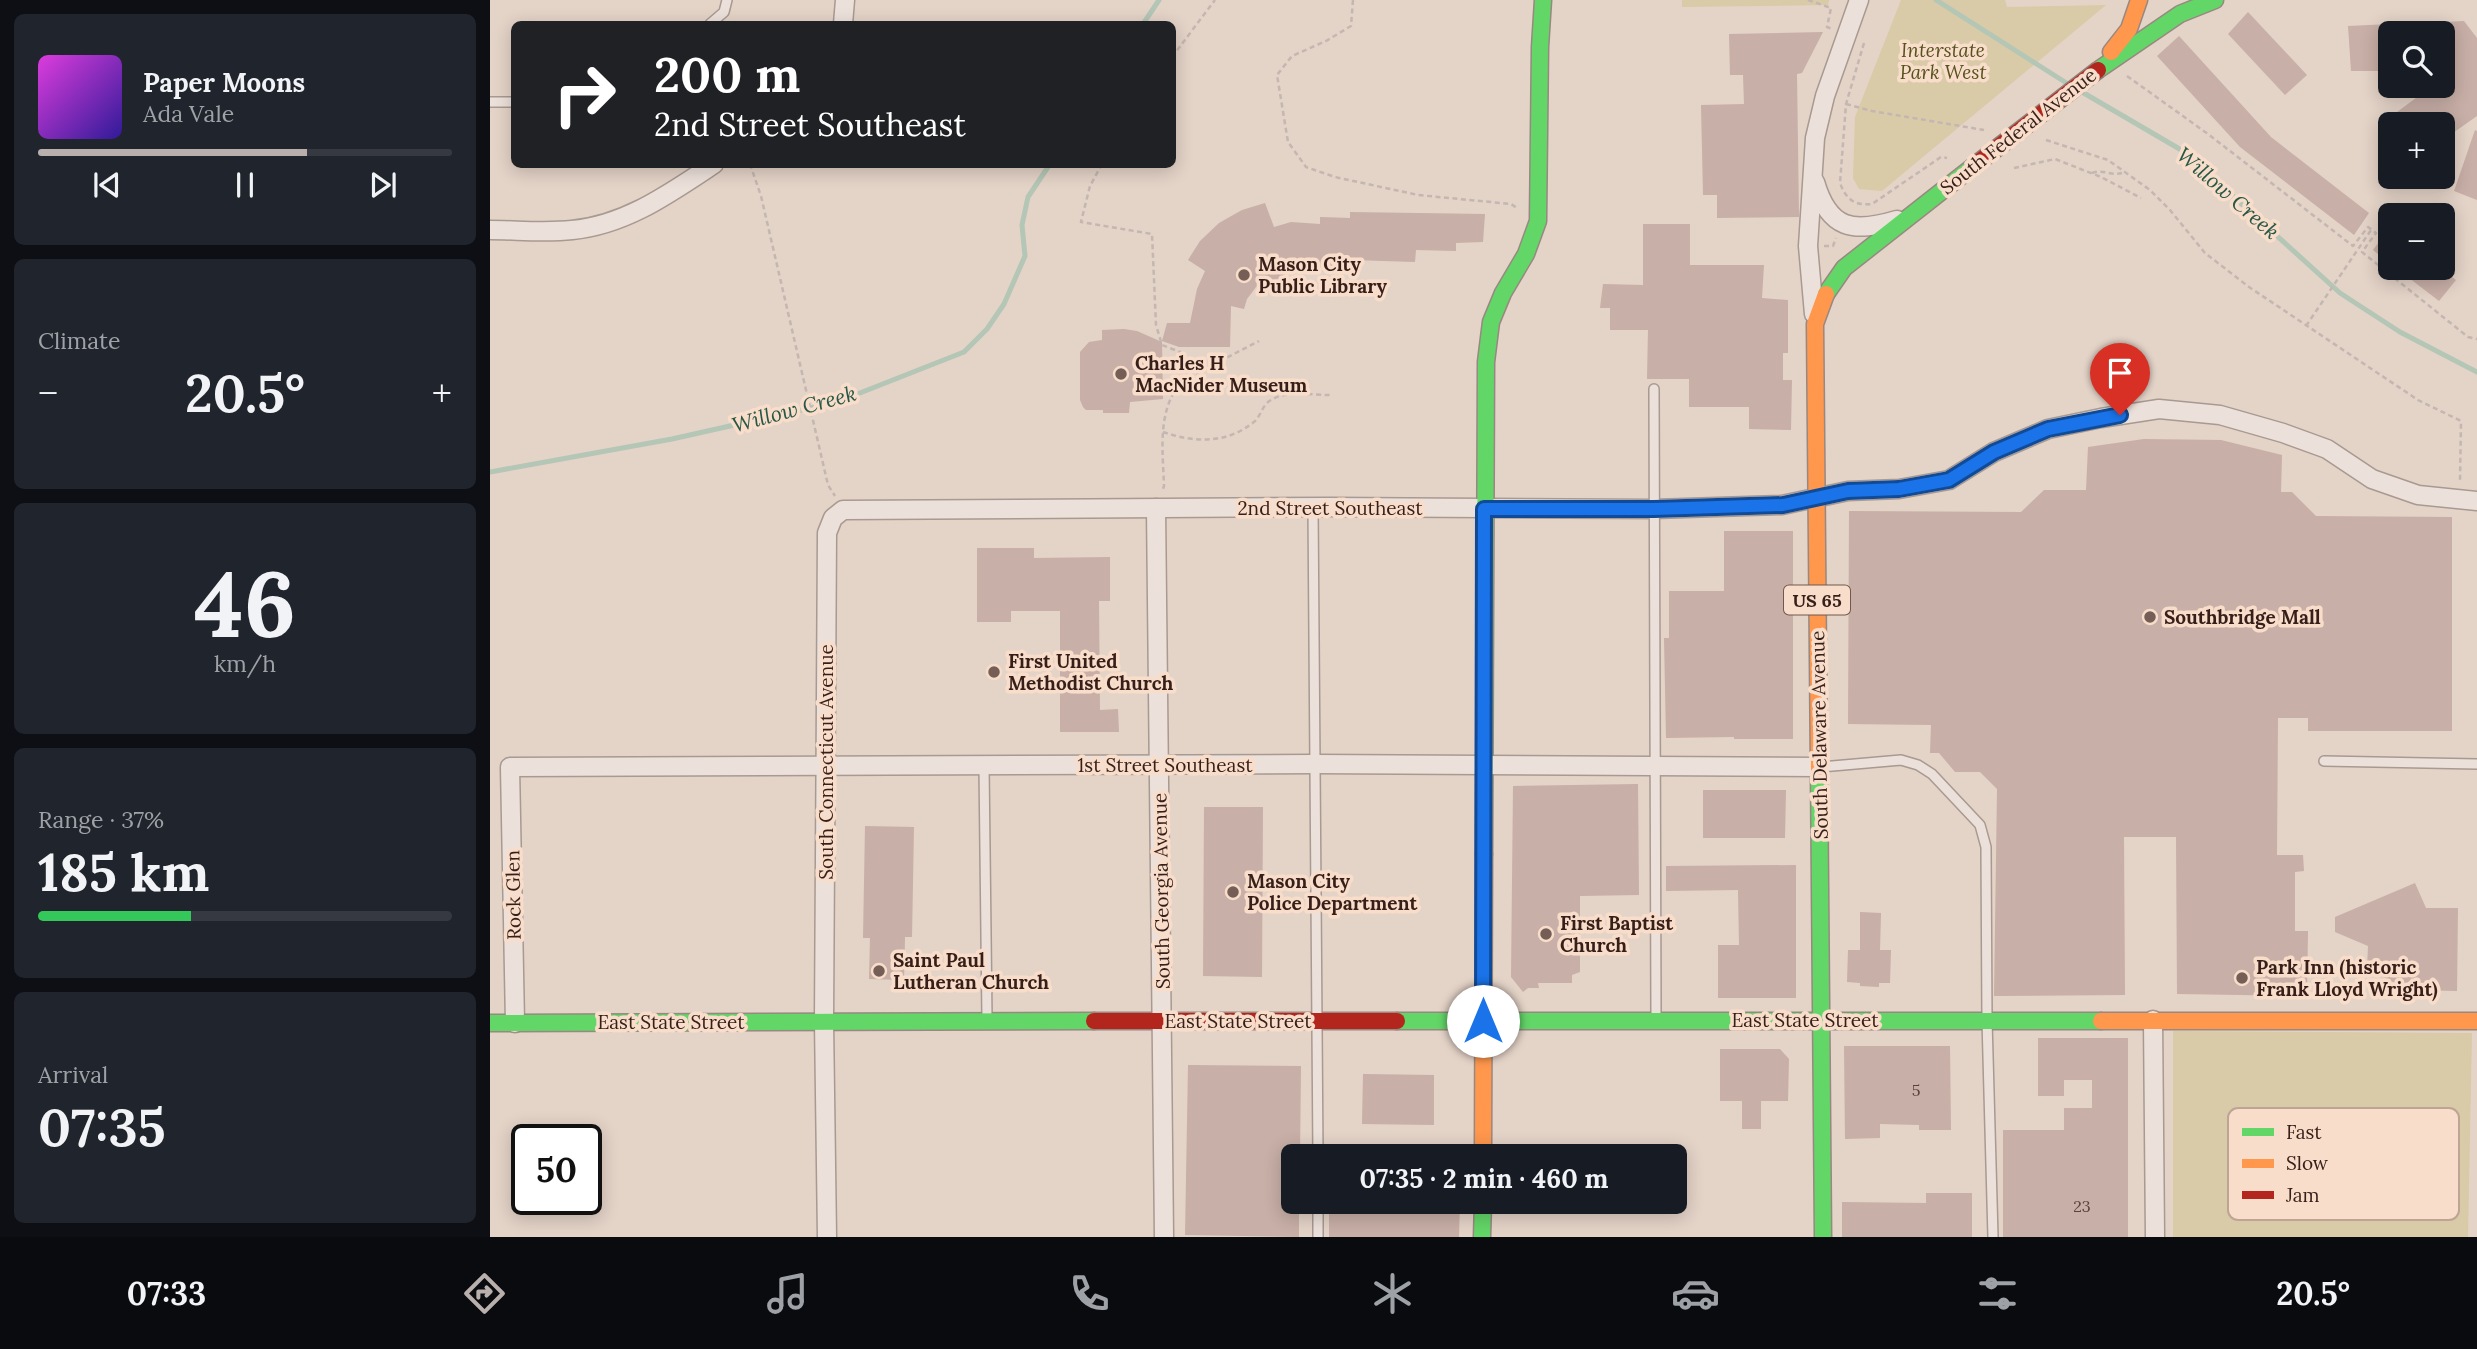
<!DOCTYPE html>
<meta charset="utf-8">
<style>
body{margin:0;font-family:Lora,serif;background:#20242c;color:#f1f3f6;height:100vh;display:flex;flex-direction:column;font-size:26px;white-space:nowrap}
*{box-sizing:border-box;margin:0}
p{font-size:23px;color:#9ea1a6}
.icon{flex:none;width:38px;height:38px;fill:none;stroke:currentColor;stroke-width:2;stroke-linecap:round;stroke-linejoin:round}
.map{position:relative;flex:1;overflow:hidden}
.side{display:flex;flex-direction:column;gap:14px;padding:14px;background:#0d0f14;width:490px}
.side>*{flex:none}
.hud{position:absolute;left:21px;top:21px;width:665px;height:147px;border-radius:10px;box-shadow:0 4px 18px #0003;background:#202124;color:#fff;overflow:hidden}
.controls{position:absolute;left:1888px;top:21px;display:grid;gap:14px}
.controls a{display:grid;place-items:center;width:77px;height:77px;border-radius:10px;background:#171b24;box-shadow:0 4px 18px #0003;font-size:35px}
.speed{position:absolute;left:21px;top:1124px;display:flex;gap:14px;font-size:35px;font-weight:700;text-align:center}
.speed>*{display:grid;place-content:center;width:91px;height:91px;border-radius:50%;background:#171b24;box-shadow:0 4px 18px #0003;line-height:1}
.speed .limit{border:4px solid #111;border-radius:10px;background:#fff;color:#111}
.pin{position:absolute;display:grid;place-items:center;width:60px;height:60px;color:#fff;margin:-72px -30px;border-radius:50% 50% 50% 0;rotate:-45deg;box-shadow:0 0 7px #0007}
.pin .icon{rotate:45deg}
.me{position:absolute;width:77px;margin:-38px;rotate:0deg;stroke-linejoin:round;filter:drop-shadow(0 0 5px #0008)}
.turn{display:flex;align-items:center;gap:24px;height:147px;padding:0 28px;font-size:32px}
.turn .icon{width:91px;height:91px;stroke-width:2.5}
.turn b{display:block;font-size:49px;line-height:60px}
.big{font-size:52px;font-weight:700;line-height:1.1}
.side .tile{flex:1;display:flex;flex-direction:column;justify-content:center;gap:10px;min-width:0;padding:0 24px;border-radius:10px;background:#20242c}
.side .dial{align-items:center;gap:0}
.dial b{font-size:91px;line-height:1}
.song{display:flex;align-items:center;gap:21px}
.cover{width:84px;height:84px;border-radius:10px;background:linear-gradient(135deg,hsl(300 70% 55%),hsl(250 70% 35%))}
.played{height:7px;border-radius:4px;background:linear-gradient(90deg,#b9b0ae 65%,#363941 65%)}
.keys{display:flex;justify-content:space-around;direction:ltr}
.heat{display:flex;justify-content:space-between;align-items:center;font-size:38px;direction:ltr}
.charge{height:10px;border-radius:5px;background:linear-gradient(90deg,#34c759 37%,#363941 0)}
.trip{position:absolute;left:791px;top:1144px;width:406px;height:70px;border-radius:10px;background:#171b24;box-shadow:0 4px 18px #0003;font-weight:700;line-height:70px;text-align:center}
.menu{display:flex;height:112px;justify-content:space-around;align-items:center;background:#090b0e;color:#9ea1a6}
.menu .icon{width:49px;height:49px}
.menu .selected{color:#b9b0ae}
.menu b{font-size:32px;color:#f1f3f6}
main{display:flex;flex:1;min-height:0}
.map>svg:first-child{display:block}
.green{fill:#d9caa8}
.lines{fill:none;stroke-linecap:round;stroke-linejoin:round}
.stream{stroke:#b4c6b5;stroke-width:5}
.building{fill:#c8afa7}
.lane-casing{stroke:#a89991;stroke-width:12}
.street-casing{stroke:#a89991;stroke-width:21}
.fast-casing{stroke:#988881;stroke-width:19}
.slow-casing{stroke:#988881;stroke-width:19}
.jam-casing{stroke:#988881;stroke-width:19}
.path{stroke:#c4b7b1;stroke-width:2.5;stroke-dasharray:5 3.5;stroke-linecap:butt}
.lane{stroke:#ece1da;stroke-width:9}
.street{stroke:#ece1da;stroke-width:18}
.fast{stroke:#63d668;stroke-width:16}
.slow{stroke:#ff974d;stroke-width:16}
.jam{stroke:#b3261e;stroke-width:16}
.jam-bridge-casing{stroke:#8e7f78;stroke-width:19;stroke-linecap:butt}
.jam-bridge{stroke:#b3261e;stroke-width:16}
.route-casing{stroke:#114b97;stroke-width:18}
.route{stroke:#1a73e8;stroke-width:12}
.poi-dot{fill:#745e56;stroke:#f8ddca;stroke-width:2.5}
.labels{text-anchor:middle;dominant-baseline:central;stroke-width:7;stroke-linejoin:round;paint-order:stroke}
.number-label{font-size:16px;fill:#5b433c}
.shield{fill:#f8ddca;stroke:#71584e;stroke-width:2}
.shield-label{font-size:18px;font-weight:bold;fill:#371f19}
.park-label{font-size:19px;font-style:italic;fill:#55521e;stroke:#f8ddca}
.street-label{font-size:19px;fill:#371f19;stroke:#f8ddca}
.poi-label{font-size:19px;font-weight:bold;fill:#371f19;stroke:#f8ddca;text-anchor:start}
.water-label{font-size:21px;font-style:italic;fill:#275846;stroke:#f8ddca}
.key{fill:#f8ddca;stroke:#bea495;stroke-width:2}
.key-label{font-size:19px;fill:#371f19}
</style>
<main>
<section class="side">
<div class="tile">
<div class="song"><i class="cover"></i><div><b>Paper Moons</b><p>Ada Vale</p></div></div>
<div class="played"></div>
<div class="keys"><svg class="icon" aria-label="previous" viewBox="0 0 24 24"><path d="M18 5L8 12l10 7zM5 5v14"/></svg><svg class="icon" aria-label="pause" viewBox="0 0 24 24"><path d="M8 5v14M16 5v14"/></svg><svg class="icon" aria-label="next" viewBox="0 0 24 24"><path d="M6 5l10 7-10 7zM19 5v14"/></svg></div>
</div>
<div class="tile"><p>Climate</p>
<div class="heat"><a>−</a><b class="big">20.5°</b><a>+</a></div>
</div>
<div class="tile dial"><b>46</b><p>km/h</p></div>
<div class="tile"><p>Range · 37%</p><b class="big">185 km</b><div class="charge"></div></div>
<div class="tile"><p>Arrival</p><b class="big">07:35</b></div>
</section>
<div class="map">
<svg width="1987" height="1237" viewBox="0 0 1987 1237">
<rect width="100%" height="100%" fill="#e4d3c7"/>
<g class="green">
<path d="M 1192,0 L 1339,0 L 1338,5 L 1192,7 Z"/>
<path d="M 1411,0 L 1515,0 L 1517,7 L 1616,5 L 1392,191 L 1369,189 L 1363,178 L 1365,117 Z"/>
<path d="M 1683,1031 L 1982,1033 L 1978,1237 L 1683,1237 Z"/>
</g>
<g class="lines">
<g class="stream">
<path d="M 1446,0 L 1578,84"/>
<path d="M 653,24 L 669,0"/>
<path d="M 1592,92 L 1693,151 L 1850,293 L 1910,332 L 1987,372"/>
<path d="M 0,472 L 182,439 L 347,402 L 474,352 L 497,329 L 514,304 L 535,256 L 532,225 L 538,197 L 560,164"/>
</g>
</g>
<g class="building">
<path d="M 1758,12 L 1817,75 L 1795,95 L 1738,34 Z"/>
<path d="M 1974,21 L 1987,38 L 1987,116 L 1953,140 L 1953,124 L 1910,124 L 1903,115 L 1942,86 L 1953,86 L 1953,22 Z"/>
<path d="M 1900,24 L 1900,71 L 1861,71 L 1858,26 Z"/>
<path d="M 1333,32 L 1312,73 L 1307,74 L 1309,217 L 1227,218 L 1227,195 L 1213,195 L 1211,105 L 1254,104 L 1253,75 L 1240,75 L 1239,34 Z"/>
<path d="M 1689,36 L 1781,137 L 1879,213 L 1864,235 L 1750,147 L 1667,56 Z"/>
<path d="M 1985,130 L 1987,131 L 1987,200 L 1964,191 Z"/>
<path d="M 775,203 L 784,227 L 801,222 L 830,224 L 830,217 L 860,218 L 860,212 L 995,214 L 993,242 L 966,243 L 966,251 L 926,250 L 925,262 L 862,260 L 859,272 L 833,272 L 831,268 L 795,267 L 795,278 L 775,281 L 766,287 L 757,299 L 754,309 L 741,306 L 740,347 L 689,347 L 672,341 L 677,323 L 700,323 L 707,289 L 715,271 L 698,260 L 710,241 L 729,223 L 752,210 Z"/>
<path d="M 1153,224 L 1200,224 L 1200,265 L 1274,265 L 1272,298 L 1298,300 L 1298,353 L 1293,353 L 1293,380 L 1302,380 L 1301,430 L 1259,429 L 1259,407 L 1199,407 L 1199,379 L 1157,379 L 1158,330 L 1120,330 L 1120,308 L 1110,308 L 1113,284 L 1153,285 Z"/>
<path d="M 1900,227 L 1900,264 L 1883,250 Z"/>
<path d="M 1906,268 L 1950,268 L 1966,280 L 1949,301 Z"/>
<path d="M 634,329 L 647,331 L 672,342 L 673,399 L 640,402 L 639,413 L 613,413 L 613,410 L 596,410 L 593,407 L 590,400 L 590,352 L 599,342 L 612,340 L 612,330 Z"/>
<path d="M 1654,439 L 1731,440 L 1792,455 L 1791,492 L 1802,492 L 1826,516 L 1962,517 L 1962,731 L 1818,731 L 1818,718 L 1788,718 L 1787,855 L 1813,855 L 1814,871 L 1805,872 L 1805,931 L 1818,931 L 1817,996 L 1687,994 L 1686,837 L 1634,837 L 1635,995 L 1504,996 L 1507,789 L 1490,772 L 1465,772 L 1449,753 L 1440,753 L 1441,725 L 1358,724 L 1359,511 L 1531,512 L 1554,490 L 1596,490 L 1598,447 Z"/>
<path d="M 1234,531 L 1303,531 L 1303,739 L 1244,739 L 1244,737 L 1176,738 L 1174,638 L 1179,638 L 1179,591 L 1234,591 Z"/>
<path d="M 487,548 L 544,548 L 544,558 L 620,557 L 620,601 L 609,601 L 610,710 L 628,709 L 629,732 L 570,732 L 570,611 L 521,611 L 521,622 L 487,622 Z"/>
<path d="M 1148,784 L 1149,895 L 1090,896 L 1090,972 L 1082,975 L 1082,983 L 1048,983 L 1049,988 L 1038,988 L 1033,992 L 1021,977 L 1023,786 Z"/>
<path d="M 1213,790 L 1296,790 L 1295,838 L 1213,838 Z"/>
<path d="M 714,807 L 773,807 L 772,977 L 713,976 Z"/>
<path d="M 375,826 L 424,827 L 422,937 L 415,937 L 414,980 L 379,979 L 380,938 L 373,938 Z"/>
<path d="M 1306,865 L 1306,998 L 1228,998 L 1228,945 L 1249,945 L 1248,890 L 1176,891 L 1176,866 Z"/>
<path d="M 1925,883 L 1936,908 L 1968,908 L 1967,991 L 1919,990 L 1877,969 L 1878,946 L 1845,932 L 1845,917 Z"/>
<path d="M 1370,912 L 1391,913 L 1390,950 L 1401,950 L 1400,983 L 1389,983 L 1389,987 L 1370,986 L 1370,983 L 1357,982 L 1358,950 L 1370,950 Z"/>
<path d="M 1548,1038 L 1638,1038 L 1638,1237 L 1513,1237 L 1513,1130 L 1574,1130 L 1574,1108 L 1602,1108 L 1602,1080 L 1574,1080 L 1574,1096 L 1548,1096 Z"/>
<path d="M 1354,1046 L 1460,1046 L 1461,1130 L 1429,1130 L 1429,1125 L 1390,1124 L 1390,1138 L 1355,1139 Z"/>
<path d="M 1230,1049 L 1290,1049 L 1299,1059 L 1298,1101 L 1271,1101 L 1271,1129 L 1252,1129 L 1252,1101 L 1230,1101 Z"/>
<path d="M 698,1065 L 811,1066 L 810,1157 L 803,1157 L 803,1202 L 809,1202 L 809,1237 L 695,1235 Z"/>
<path d="M 873,1074 L 944,1075 L 944,1125 L 872,1124 Z"/>
<path d="M 1436,1193 L 1482,1193 L 1482,1237 L 1352,1237 L 1352,1202 L 1436,1203 Z"/>
<path d="M 839,1202 L 970,1202 L 969,1237 L 839,1237 Z"/>
</g>
<g class="lines">
<g class="lane-casing">
<g id="lane">
<path d="M 220,24 L 234,12 L 237,0"/>
<path d="M 0,102 L 24,102"/>
<path d="M 1164,389 L 1166,1017"/>
<path d="M 823,507 L 828,1157"/>
<path d="M 1834,761 L 1987,764"/>
<path d="M 494,766 L 497,1019"/>
<path d="M 1331,767 L 1411,760 L 1428,765 L 1442,774 L 1490,825 L 1496,847 L 1497,1020 L 1503,1237"/>
<path d="M 828,1202 L 828,1237"/>
</g>
</g>
<g class="street-casing">
<g id="street">
<path d="M 353,24 L 355,0"/>
<path d="M 1325,182 C 1339,230 1363,233 1407,220"/>
<path d="M 0,230 C 27,230 55,233 82,230 C 136,225 180,193 224,164"/>
<path d="M 1324,314 L 1318,246 L 1325,138 L 1335,96 L 1369,0"/>
<path d="M 666,508 L 674,1237"/>
<path d="M 1663,1020 L 1665,1237"/>
<path d="M 25,1023 L 20,767 L 825,764 L 1329,767"/>
<path d="M 337,1237 L 334,1021 L 337,533 L 343,518 L 353,510 L 838,507 L 1164,509 L 1292,505 L 1358,491 L 1409,489 L 1459,480 L 1504,452 L 1558,429 L 1611,418 L 1669,409 L 1730,415 L 1793,433 L 1837,449 L 1882,479 L 1928,495 L 1987,501"/>
</g>
</g>
<g class="fast-casing">
<g id="fast">
<path d="M 1608,70 L 1690,14 L 1725,0"/>
<path d="M 1336,294 L 1354,268 L 1485,165"/>
<path d="M 1329,770 L 1333,1237"/>
<path d="M 994,854 L 996,362 L 1001,322 L 1013,293 L 1036,254 L 1048,221 L 1050,47 L 1053,0"/>
<path d="M 907,1021 L 1611,1021"/>
<path d="M 0,1023 L 604,1021"/>
<path d="M 992,1237 L 993,1202"/>
</g>
</g>
<g class="slow-casing">
<g id="slow">
<path d="M 1621,52 L 1639,29 L 1649,0"/>
<path d="M 1329,770 L 1325,324 L 1336,294"/>
<path d="M 1611,1021 L 1987,1021"/>
<path d="M 993,1157 L 994,854"/>
</g>
</g>
<g class="jam-casing">
<path id="jam" d="M 604,1021 L 907,1021"/>
</g>
<g class="path">
<path d="M 863,0 L 861,26 L 836,41 L 802,56 L 787,75 L 798,142 L 816,167 L 845,177 L 928,195 L 1021,204 L 1027,208"/>
<path d="M 1318,0 L 1341,8 L 1337,27 L 1342,29"/>
<path d="M 1374,43 L 1356,104 L 1350,183 C 1356,199 1364,206 1382,204 L 1451,157 L 1457,158"/>
<path d="M 682,57 L 725,0"/>
<path d="M 1637,76 L 1718,134 L 1863,246 L 1878,227 L 1886,233 L 1872,252 L 1978,337 L 1987,339"/>
<path d="M 1356,104 L 1382,111 L 1494,130"/>
<path d="M 1556,140 L 1618,160 L 1660,190 L 1680,210 L 1715,253 L 1759,287 L 1928,400 L 1971,421 L 1970,481"/>
<path d="M 260,164 L 271,196 L 338,485 L 345,496"/>
<path d="M 612,164 L 600,186 L 591,222 L 662,234 L 666,325 L 672,345 L 690,352 L 707,373 C 702,376 693,380 689,385 C 667,413 673,453 674,486 L 672,492"/>
<path d="M 1524,168 L 1565,159 L 1611,177 L 1651,198"/>
<path d="M 1602,173 C 1613,169 1621,176 1632,173"/>
<path d="M 1334,246 L 1343,246 L 1346,238"/>
<path d="M 1816,326 L 1881,230"/>
<path d="M 707,373 L 769,341"/>
<path d="M 673,432 C 705,443 738,444 765,421 C 771,415 773,404 781,400 C 797,390 821,395 840,395"/>
</g>
<use href="#lane" class="lane"/>
<use href="#street" class="street"/>
<use href="#fast" class="fast"/>
<use href="#slow" class="slow"/>
<use href="#jam" class="jam"/>
<g class="jam-bridge-casing">
<path id="jam-bridge" d="M 1485,165 L 1608,70"/>
</g>
<use href="#jam-bridge" class="jam-bridge"/>
</g>
<g class="lines">
<g class="route-casing">
<path id="route" d="M 993,1021 L 994,509 L 1164,509 L 1293,505 L 1358,491 L 1409,489 L 1459,480 L 1504,452 L 1558,429 L 1630,415"/>
</g>
<use href="#route" class="route"/>
</g>
<g class="poi-dot">
<circle cx="754" cy="275" r="7"/>
<circle cx="631" cy="374" r="7"/>
<circle cx="1660" cy="617" r="7"/>
<circle cx="504" cy="672" r="7"/>
<circle cx="743" cy="892" r="7"/>
<circle cx="1056" cy="934" r="7"/>
<circle cx="389" cy="971" r="7"/>
<circle cx="1752" cy="978" r="7"/>
</g>
<g class="labels">
<g class="number-label">
<text x="1426" y="1090">5</text>
<text x="1592" y="1206">23</text>
</g>
<rect class="shield" x="1294" y="585.5" width="66" height="29" rx="5"/>
<g class="shield-label">
<text x="1327" y="600">US 65</text>
</g>
<g class="park-label">
<text x="1453" y="50">Interstate<tspan x="1453" dy="22">Park West</tspan></text>
</g>
<g class="street-label">
<text transform="translate(1528 131) rotate(-38)">South Federal Avenue</text>
<text x="840" y="508">2nd Street Southeast</text>
<text transform="translate(1329 735) rotate(-91)">South Delaware Avenue</text>
<text transform="translate(336 762) rotate(-90)">South Connecticut Avenue</text>
<text x="675" y="765">1st Street Southeast</text>
<text transform="translate(671 891) rotate(-91)">South Georgia Avenue</text>
<text transform="translate(23 895) rotate(-91)">Rock Glen</text>
<text x="1315" y="1020">East State Street</text>
<text x="748" y="1021">East State Street</text>
<text x="181" y="1022">East State Street</text>
</g>
<g class="poi-label">
<text x="768" y="264">Mason City<tspan x="768" dy="22">Public Library</tspan></text>
<text x="645" y="363">Charles H<tspan x="645" dy="22">MacNider Museum</tspan></text>
<text x="1674" y="617">Southbridge Mall</text>
<text x="518" y="661">First United<tspan x="518" dy="22">Methodist Church</tspan></text>
<text x="757" y="881">Mason City<tspan x="757" dy="22">Police Department</tspan></text>
<text x="1070" y="923">First Baptist<tspan x="1070" dy="22">Church</tspan></text>
<text x="403" y="960">Saint Paul<tspan x="403" dy="22">Lutheran Church</tspan></text>
<text x="1766" y="967">Park Inn (historic<tspan x="1766" dy="22">Frank Lloyd Wright)</tspan></text>
</g>
<g class="water-label">
<text transform="translate(1738 193) rotate(41)">Willow Creek</text>
<text transform="translate(304 409) rotate(-15)">Willow Creek</text>
</g>
</g>
<rect x="1738" y="1108" width="231" height="112" rx="10" class="key"/>
<rect x="1752" y="1128" width="32" height="8" fill="#63d668"/>
<rect x="1752" y="1159" width="32" height="9" fill="#ff974d"/>
<rect x="1752" y="1191" width="32" height="8" fill="#b3261e"/>
<g class="key-label">
<text x="1796" y="1139">Fast</text>
<text x="1796" y="1170">Slow</text>
<text x="1796" y="1202">Jam</text>
</g>
</svg>
<div class="controls">
<a><svg class="icon" aria-label="search" viewBox="0 0 24 24"><circle cx="10" cy="10" r="6"/><path d="M15 15l6 6"/></svg></a>
<a>+</a>
<a>−</a>
</div>
<div class="speed"><div class="limit">50</div></div>
<div class="pin" style="left:1630px;top:415px;background:#d93025"><svg class="icon" aria-label="arrive" viewBox="0 0 24 24"><path d="M6 21V4h12l-3 4 3 4H6"/></svg></div>
<svg class="me" style="left:993px;top:1021px" viewBox="-20 -20 40 40"><circle r="19" fill="#fff"/><path d="M0-13L10 11 0 6-10 11z" fill="#1a73e8"/></svg>
<div class="trip">07:35 · 2 min · 460 m</div>
<div class="hud">
<div class="turn"><svg class="icon" aria-label="right" viewBox="0 0 24 24"><path d="M7 20v-9h11M14 6l5 5-5 5"/></svg><div><b>200 m</b>2nd Street Southeast</div></div>
</div>
</div>
</main>
<nav class="menu">
<b>07:33</b>
<svg class="icon selected" aria-label="directions" viewBox="0 0 24 24"><path d="M12 3l9 9-9 9-9-9zM9 14v-3h6M13 9l2 2-2 2"/></svg>
<svg class="icon" aria-label="music" viewBox="0 0 24 24"><path d="M9 18V5l10-2v13"/><circle cx="6" cy="18" r="3"/><circle cx="16" cy="16" r="3"/></svg>
<svg class="icon" aria-label="phone" viewBox="0 0 24 24"><path d="M5 4h4l2 5-3 2q2 4 5 5l2-3 5 2v4C11 20 4 13 5 4z"/></svg>
<svg class="icon" aria-label="climate" viewBox="0 0 24 24"><path d="M12 3v18M4 7l16 10M4 17L20 7"/></svg>
<svg class="icon" aria-label="car" viewBox="0 0 24 24"><path d="M5 17H2v-5l4-1 3-4h7l3 4 3 1v5h-3M9 17h6M6 11h13"/><circle cx="7" cy="17" r="2"/><circle cx="17" cy="17" r="2"/></svg>
<svg class="icon" aria-label="filters" viewBox="0 0 24 24"><path d="M4 7h16M4 17h16"/><circle cx="9" cy="7" r="2"/><circle cx="15" cy="17" r="2"/></svg>
<b>20.5°</b>
</nav>
